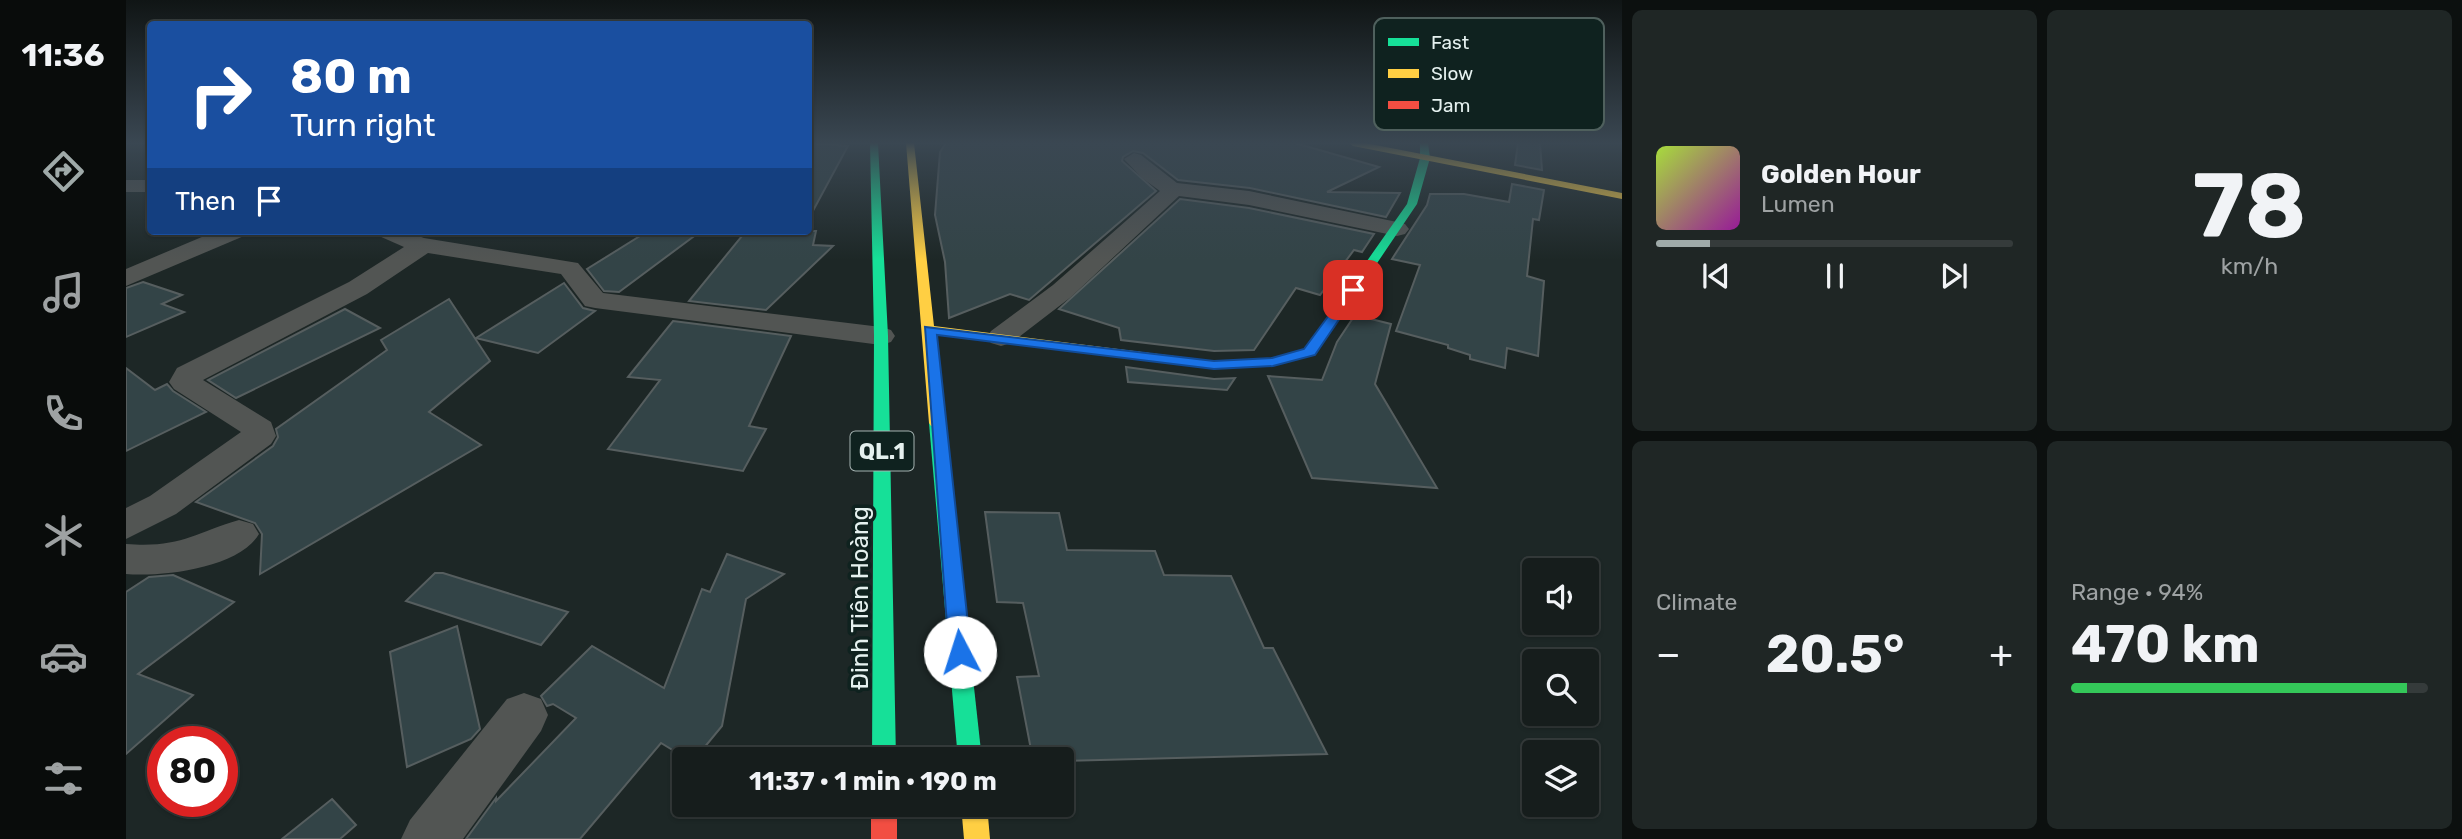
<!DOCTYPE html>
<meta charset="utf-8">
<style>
body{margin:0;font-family:Rubik,sans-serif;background:#1f2625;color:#f1f3f6;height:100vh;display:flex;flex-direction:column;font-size:26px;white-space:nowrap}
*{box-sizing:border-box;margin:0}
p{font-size:23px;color:#9ea2a3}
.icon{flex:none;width:38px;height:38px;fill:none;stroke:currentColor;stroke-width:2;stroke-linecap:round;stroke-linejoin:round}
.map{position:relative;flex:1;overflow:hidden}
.drawer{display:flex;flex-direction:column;gap:10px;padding:10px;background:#0c100f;width:840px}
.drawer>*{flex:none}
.banner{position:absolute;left:21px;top:21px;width:665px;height:214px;border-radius:7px;box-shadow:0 2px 5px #0004,0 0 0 2px #353b3b;background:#1a4fa0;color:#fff;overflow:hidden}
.fabs{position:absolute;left:1396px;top:558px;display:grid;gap:14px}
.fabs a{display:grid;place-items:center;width:77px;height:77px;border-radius:7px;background:#161d1c;box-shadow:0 2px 5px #0004,0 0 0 2px #353b3b;font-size:35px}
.speed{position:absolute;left:21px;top:726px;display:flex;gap:14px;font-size:35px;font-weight:700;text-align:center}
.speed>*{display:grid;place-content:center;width:91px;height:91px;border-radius:50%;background:#161d1c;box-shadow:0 2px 5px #0004,0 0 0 2px #353b3b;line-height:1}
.speed .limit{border:10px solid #d22;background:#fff;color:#111}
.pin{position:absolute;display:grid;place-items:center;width:60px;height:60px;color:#fff;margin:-30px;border-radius:14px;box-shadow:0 4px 10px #0006}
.me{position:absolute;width:77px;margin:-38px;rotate:355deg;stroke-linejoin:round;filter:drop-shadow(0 0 5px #0008)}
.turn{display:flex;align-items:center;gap:24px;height:147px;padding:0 28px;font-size:32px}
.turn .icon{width:91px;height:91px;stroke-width:2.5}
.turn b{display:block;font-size:49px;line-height:60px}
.then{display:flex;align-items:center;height:66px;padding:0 28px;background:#0003;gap:14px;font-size:26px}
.big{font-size:52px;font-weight:700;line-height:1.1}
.drawer .tile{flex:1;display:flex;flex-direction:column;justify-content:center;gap:10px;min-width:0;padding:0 24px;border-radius:10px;background:#1f2625}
.drawer .dial{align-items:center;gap:0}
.dial b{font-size:91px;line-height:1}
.song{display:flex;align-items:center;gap:21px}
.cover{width:84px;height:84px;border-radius:10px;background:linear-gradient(135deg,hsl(80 70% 55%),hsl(300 70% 35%))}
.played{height:7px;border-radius:4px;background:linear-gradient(90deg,#9faaa9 15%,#353b3b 15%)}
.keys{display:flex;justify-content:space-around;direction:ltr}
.heat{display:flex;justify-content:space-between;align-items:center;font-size:38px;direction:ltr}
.charge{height:10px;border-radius:5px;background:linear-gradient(90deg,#34c759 94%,#353b3b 0)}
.drawer .tiles{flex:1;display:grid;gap:10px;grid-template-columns:repeat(2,1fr)}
.trip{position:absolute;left:546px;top:747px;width:402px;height:70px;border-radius:7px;background:#161d1c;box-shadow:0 2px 5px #0004,0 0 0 2px #353b3b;font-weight:700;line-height:70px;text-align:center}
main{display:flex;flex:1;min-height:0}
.dock{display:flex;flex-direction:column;width:126px;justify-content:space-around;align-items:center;background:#090c0b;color:#9ea2a3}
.dock .icon{width:49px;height:49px}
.dock .active{color:#9faaa9}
.dock b{font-size:32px;color:#f1f3f6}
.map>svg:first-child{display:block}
.building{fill:#334447;stroke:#565e5f;stroke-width:2}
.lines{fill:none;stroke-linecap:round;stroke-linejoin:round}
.street{fill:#525553;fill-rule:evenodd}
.fast{fill:#16e098;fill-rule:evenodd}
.slow{fill:#ffcf43;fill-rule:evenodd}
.jam{fill:#f24e42;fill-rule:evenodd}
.route{fill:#1a73e8;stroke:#114b97;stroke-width:2}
.labels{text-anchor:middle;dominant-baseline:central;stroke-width:7;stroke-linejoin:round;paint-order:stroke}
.shield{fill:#0f221f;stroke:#a5b3b1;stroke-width:2}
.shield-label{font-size:23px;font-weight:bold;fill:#e5f1ef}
.street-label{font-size:24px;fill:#e5f1ef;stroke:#0f221f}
.key{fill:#0f221f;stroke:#4f605d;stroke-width:2}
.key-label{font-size:19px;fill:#e5f1ef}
</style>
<main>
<nav class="dock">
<b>11:36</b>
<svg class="icon active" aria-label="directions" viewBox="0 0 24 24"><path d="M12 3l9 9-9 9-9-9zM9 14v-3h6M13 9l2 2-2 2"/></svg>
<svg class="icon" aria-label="music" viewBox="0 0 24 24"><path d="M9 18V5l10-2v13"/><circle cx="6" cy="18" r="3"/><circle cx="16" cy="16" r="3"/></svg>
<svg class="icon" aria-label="phone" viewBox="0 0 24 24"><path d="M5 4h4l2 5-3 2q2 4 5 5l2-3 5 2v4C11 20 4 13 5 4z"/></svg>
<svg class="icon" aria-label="climate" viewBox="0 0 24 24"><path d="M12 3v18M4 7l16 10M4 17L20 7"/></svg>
<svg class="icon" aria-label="car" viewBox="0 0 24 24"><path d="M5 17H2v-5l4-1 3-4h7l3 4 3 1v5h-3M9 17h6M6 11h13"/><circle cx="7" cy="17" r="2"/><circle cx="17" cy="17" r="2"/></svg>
<svg class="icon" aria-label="filters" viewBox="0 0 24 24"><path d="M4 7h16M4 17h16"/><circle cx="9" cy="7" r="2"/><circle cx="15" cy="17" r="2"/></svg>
</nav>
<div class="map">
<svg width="1496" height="839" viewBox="0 0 1496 839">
<rect width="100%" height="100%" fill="#1d2726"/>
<g class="building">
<path d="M 682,143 L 722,146 L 682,220 Z"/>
<path d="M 820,143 L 1169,143 L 1253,167 L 1201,192 L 1274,193 L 1260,217 L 1124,188 L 1052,180 L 1017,153 L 1007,151 L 997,157 L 996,161 L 1030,191 L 903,300 L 884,294 L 823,318 L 819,262 L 809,215 L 814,152 Z"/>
<path d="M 1392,143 L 1414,143 L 1416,170 L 1389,165 Z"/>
<path d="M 1386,184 L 1418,190 L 1413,220 L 1407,219 L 1401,276 L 1418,281 L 1412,356 L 1381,348 L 1379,368 L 1344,359 L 1344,355 L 1322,348 L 1322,345 L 1270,331 L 1294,265 L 1266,259 L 1301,205 L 1304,194 L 1338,194 L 1383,202 Z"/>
<path d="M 1054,199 L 1123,208 L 1248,234 L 1236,252 L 1228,250 L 1194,295 L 1170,288 L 1128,350 L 1088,351 L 995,340 L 993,328 L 933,309 Z"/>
<path d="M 522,231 L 575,231 L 493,292 L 478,291 L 461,269 Z"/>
<path d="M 620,231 L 690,231 L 687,245 L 707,246 L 640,310 L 563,301 Z"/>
<path d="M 17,282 L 56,295 L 36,304 L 58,312 L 0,337 L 0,288 Z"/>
<path d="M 438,283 L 457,308 L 469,311 L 412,353 L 350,338 Z"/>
<path d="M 323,299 L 364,361 L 303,412 L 355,445 L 134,574 L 136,534 L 129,523 L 70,502 L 147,446 L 152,437 L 150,429 L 261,350 L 255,340 Z"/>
<path d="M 219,309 L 254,328 L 110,398 L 82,380 Z"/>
<path d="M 1229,315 L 1265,324 L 1249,384 L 1311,488 L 1186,478 L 1142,376 L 1196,380 L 1211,342 Z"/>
<path d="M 547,321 L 665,336 L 623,426 L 640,429 L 617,471 L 482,449 L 534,380 L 502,377 Z"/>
<path d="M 1000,367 L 1088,379 L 1109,378 L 1101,390 L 1002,382 Z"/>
<path d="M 0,368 L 29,390 L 41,384 L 47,391 L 80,412 L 0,451 Z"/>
<path d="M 859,512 L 933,513 L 941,550 L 1029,551 L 1038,575 L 1105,576 L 1138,648 L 1147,648 L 1201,754 L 936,761 L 907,760 L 891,677 L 913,676 L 897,603 L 871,602 Z"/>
<path d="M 601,554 L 658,574 L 620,599 L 596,726 L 568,760 L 563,760 L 535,743 L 454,839 L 340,839 L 370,798 L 370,801 L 450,718 L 427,704 L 421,706 L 415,696 L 466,646 L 538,688 L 576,589 L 584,592 Z"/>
<path d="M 309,573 L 317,573 L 442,612 L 415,645 L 280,601 Z"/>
<path d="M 47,575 L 108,602 L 12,674 L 67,695 L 0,754 L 0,592 L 23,577 Z"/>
<path d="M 331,626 L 354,729 L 345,739 L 281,767 L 264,652 Z"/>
<path d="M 206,799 L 230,825 L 214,839 L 156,839 Z"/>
</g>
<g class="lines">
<g class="street">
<path d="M 1008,153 L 1015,155 L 1051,183 L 1123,191 L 1271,222 L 1279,224 L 1283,229 L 1279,234 L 1271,236 L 1123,205 L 1053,196 L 945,297 L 885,343 L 875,346 L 865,343 L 861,337 L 865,331 L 927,285 L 1034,191 L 1016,178 L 998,159 Z"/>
<rect x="0" y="180" width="24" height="12"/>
<path d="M 90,231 L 122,231 L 118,236 L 0,286 L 0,269 Z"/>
<path d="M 249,231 L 279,231 L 298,238 L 452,263 L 477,293 L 755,327 L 765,330 L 769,336 L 765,342 L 755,345 L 469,308 L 459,306 L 435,274 L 302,253 L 241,294 L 77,380 L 145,422 L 150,436 L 145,444 L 50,514 L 0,539 L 0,508 L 24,496 L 115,432 L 48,389 L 43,382 L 51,368 L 223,282 L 278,247 L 253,236 Z"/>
<path d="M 113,520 L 127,524 L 133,534 C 113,568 36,577 0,574 L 0,544 C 54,548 66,534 113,520 Z"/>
<path d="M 398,693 L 415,699 L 422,715 L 415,731 L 337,839 L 275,839 L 284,820 L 381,699 Z"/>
</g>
<g class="fast">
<path d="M 744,143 L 752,143 L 762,336 L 770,760 L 746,760 L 748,336 Z"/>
<path d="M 1294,143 L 1302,143 L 1304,158 L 1291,204 L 1189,355 L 1179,355 L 1177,352 L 1281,204 L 1294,158 Z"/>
<path d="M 811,418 L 819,423 L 856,760 L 832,760 L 803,423 Z"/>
</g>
<g class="slow">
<path d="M 780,143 L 788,143 L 808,326 L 1088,361 L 1147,358 L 1184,348 L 1191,352 L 1189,355 L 1147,366 L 1088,369 L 809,335 L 819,423 L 817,426 L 805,426 L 803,423 Z"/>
<path d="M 1223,143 L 1239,143 L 1496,193 L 1496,199 L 1227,146 Z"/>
<path d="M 835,805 L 861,805 L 864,839 L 838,839 Z"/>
</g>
<rect class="jam" x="745" y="805" width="26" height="34"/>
</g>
<linearGradient id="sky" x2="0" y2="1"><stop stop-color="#101515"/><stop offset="0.55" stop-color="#3a4752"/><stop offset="1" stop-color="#3a4752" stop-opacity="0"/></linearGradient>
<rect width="1496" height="260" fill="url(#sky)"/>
<path class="route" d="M 1223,288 L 1233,290 L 1189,355 L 1147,366 L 1088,369 L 811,335 L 845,652 L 841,659 L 834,661 L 826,659 L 823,652 L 799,327 L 1088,361 L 1146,358 L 1178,349 Z"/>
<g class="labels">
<rect class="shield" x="724.5" y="431.5" width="63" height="39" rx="5"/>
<g class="shield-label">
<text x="756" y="451">QL.1</text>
</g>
<g class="street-label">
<text transform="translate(734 598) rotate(-90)">Đinh Tiên Hoàng</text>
</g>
</g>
<rect x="1248" y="18" width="230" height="112" rx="10" class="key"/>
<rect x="1262" y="38" width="31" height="8" fill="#16e098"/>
<rect x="1262" y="69" width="31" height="9" fill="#ffcf43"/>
<rect x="1262" y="101" width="31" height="8" fill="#f24e42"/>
<g class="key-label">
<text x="1305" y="49">Fast</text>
<text x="1305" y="80">Slow</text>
<text x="1305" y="112">Jam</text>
</g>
</svg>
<div class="fabs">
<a><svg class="icon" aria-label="sound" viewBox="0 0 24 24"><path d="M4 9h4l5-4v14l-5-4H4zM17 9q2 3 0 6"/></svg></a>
<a><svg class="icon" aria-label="search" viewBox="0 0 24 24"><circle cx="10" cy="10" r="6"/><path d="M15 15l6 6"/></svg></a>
<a><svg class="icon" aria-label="layers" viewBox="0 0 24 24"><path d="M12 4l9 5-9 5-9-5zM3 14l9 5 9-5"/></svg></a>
</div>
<div class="speed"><div class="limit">80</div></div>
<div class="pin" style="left:1227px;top:290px;background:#d93025"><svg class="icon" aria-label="arrive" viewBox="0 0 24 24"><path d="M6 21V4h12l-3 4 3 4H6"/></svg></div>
<svg class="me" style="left:834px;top:652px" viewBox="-20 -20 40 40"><circle r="19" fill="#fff"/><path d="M0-13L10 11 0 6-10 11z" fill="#1a73e8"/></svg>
<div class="trip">11:37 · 1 min · 190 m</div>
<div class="banner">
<div class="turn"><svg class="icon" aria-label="right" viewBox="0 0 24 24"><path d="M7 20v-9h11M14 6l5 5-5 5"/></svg><div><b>80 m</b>Turn right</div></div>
<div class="then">Then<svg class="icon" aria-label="arrive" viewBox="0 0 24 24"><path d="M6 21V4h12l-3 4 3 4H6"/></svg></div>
</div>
</div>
<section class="drawer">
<div class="tiles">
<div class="tile">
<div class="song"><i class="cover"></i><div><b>Golden Hour</b><p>Lumen</p></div></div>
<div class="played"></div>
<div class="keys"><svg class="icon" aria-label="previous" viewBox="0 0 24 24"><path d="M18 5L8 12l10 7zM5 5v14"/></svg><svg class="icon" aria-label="pause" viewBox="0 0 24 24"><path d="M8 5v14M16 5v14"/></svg><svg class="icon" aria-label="next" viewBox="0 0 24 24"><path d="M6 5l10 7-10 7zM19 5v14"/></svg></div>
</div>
<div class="tile dial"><b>78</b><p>km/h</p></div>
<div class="tile"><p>Climate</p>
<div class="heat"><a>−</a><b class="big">20.5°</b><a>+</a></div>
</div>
<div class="tile"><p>Range · 94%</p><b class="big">470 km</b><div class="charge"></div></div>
</div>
</section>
</main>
